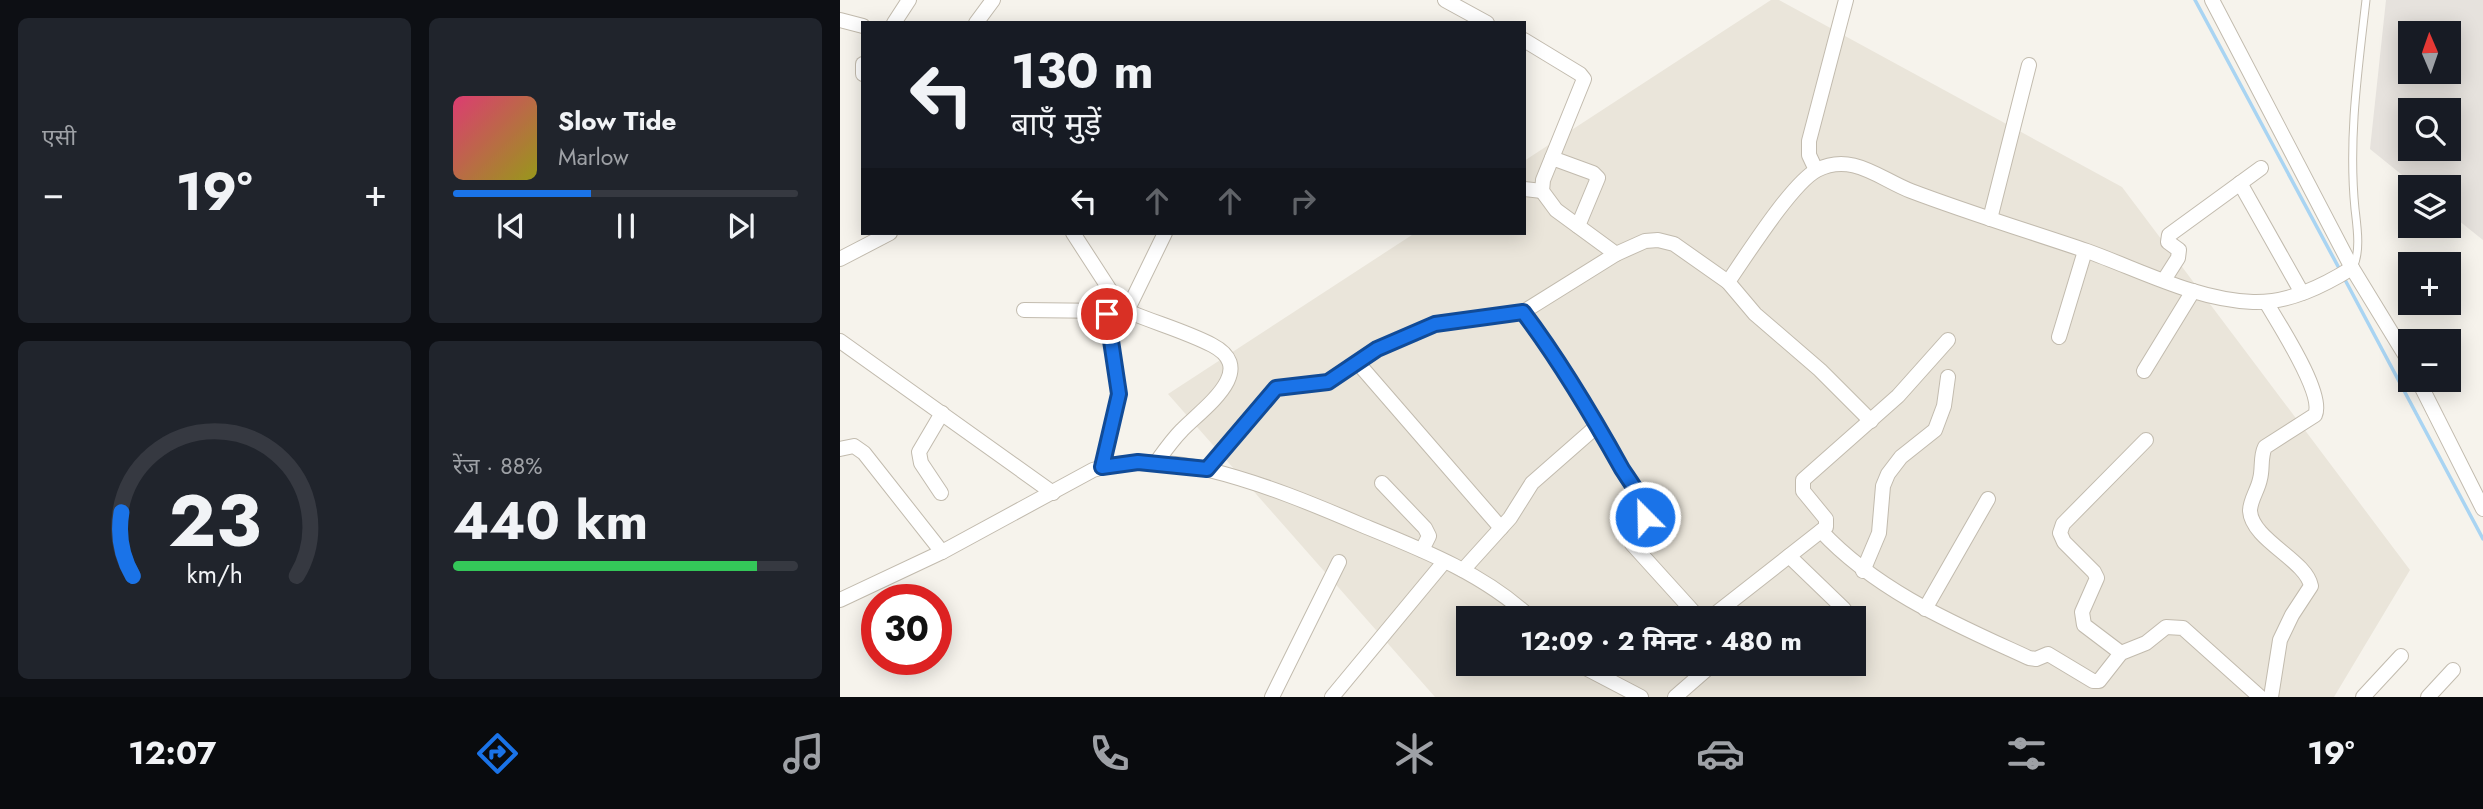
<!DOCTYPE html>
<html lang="hi">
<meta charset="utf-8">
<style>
body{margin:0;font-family:Jost,"Noto Sans Devanagari",sans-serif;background:#20242c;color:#f1f3f6;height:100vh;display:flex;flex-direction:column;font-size:26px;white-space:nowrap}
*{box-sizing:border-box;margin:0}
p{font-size:23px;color:#9ea1a6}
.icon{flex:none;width:38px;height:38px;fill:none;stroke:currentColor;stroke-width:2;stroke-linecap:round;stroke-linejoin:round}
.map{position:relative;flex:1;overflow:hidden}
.drawer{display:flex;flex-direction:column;gap:18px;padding:18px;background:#0d0f14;width:840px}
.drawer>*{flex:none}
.guide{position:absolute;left:21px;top:21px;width:665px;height:214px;border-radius:0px;box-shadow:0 4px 18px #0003;background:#171b24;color:#f1f3f6;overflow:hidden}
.needle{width:46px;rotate:358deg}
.controls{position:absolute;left:1558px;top:21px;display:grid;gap:14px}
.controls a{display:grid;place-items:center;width:63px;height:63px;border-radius:0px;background:#171b24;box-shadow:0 4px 18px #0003;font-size:35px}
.speed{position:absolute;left:21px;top:584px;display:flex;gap:14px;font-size:35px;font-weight:700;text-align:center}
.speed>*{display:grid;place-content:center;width:91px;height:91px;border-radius:50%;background:#171b24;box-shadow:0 4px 18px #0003;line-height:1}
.speed .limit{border:10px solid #d22;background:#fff;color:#111}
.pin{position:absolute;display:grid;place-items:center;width:60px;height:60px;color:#fff;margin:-30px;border:4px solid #fff;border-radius:50%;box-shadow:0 2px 7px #0007}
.me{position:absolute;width:77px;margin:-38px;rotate:337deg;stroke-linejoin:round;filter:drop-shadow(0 0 5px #0008)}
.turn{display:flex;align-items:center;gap:24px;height:147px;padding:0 35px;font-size:32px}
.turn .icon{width:91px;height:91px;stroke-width:2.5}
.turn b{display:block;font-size:49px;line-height:60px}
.lanes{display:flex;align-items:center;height:66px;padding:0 35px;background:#0003;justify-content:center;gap:35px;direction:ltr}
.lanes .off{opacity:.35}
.big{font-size:52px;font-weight:700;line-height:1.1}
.drawer .card{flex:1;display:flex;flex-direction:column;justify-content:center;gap:10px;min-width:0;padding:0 24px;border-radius:10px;background:#20242c}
.drawer .dial{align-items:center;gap:0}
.dial svg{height:182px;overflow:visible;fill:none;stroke:#363941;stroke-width:7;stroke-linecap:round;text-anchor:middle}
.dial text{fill:#f1f3f6;stroke:none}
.song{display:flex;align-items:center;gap:21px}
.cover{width:84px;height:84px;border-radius:10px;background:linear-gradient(135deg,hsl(340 70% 55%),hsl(60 70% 35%))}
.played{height:7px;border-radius:4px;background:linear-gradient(90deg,#1a73e8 40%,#363941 40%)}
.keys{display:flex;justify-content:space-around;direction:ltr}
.heat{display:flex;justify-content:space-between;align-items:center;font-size:38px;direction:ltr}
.charge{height:10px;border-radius:5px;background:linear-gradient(90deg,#34c759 88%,#363941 0)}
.drawer .tiles{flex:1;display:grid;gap:18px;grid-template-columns:repeat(2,1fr)}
.trip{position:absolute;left:616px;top:606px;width:410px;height:70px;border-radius:0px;background:#171b24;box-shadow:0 4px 18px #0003;font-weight:700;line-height:70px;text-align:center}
.tabs{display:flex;height:112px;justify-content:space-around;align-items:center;background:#090b0e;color:#9ea1a6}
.tabs .icon{width:49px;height:49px}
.tabs .active{color:#1a73e8}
.tabs b{font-size:32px;color:#f1f3f6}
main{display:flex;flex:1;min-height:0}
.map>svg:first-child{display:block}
.residential{fill:#eae5da;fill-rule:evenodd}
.industrial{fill:#e6e2dd;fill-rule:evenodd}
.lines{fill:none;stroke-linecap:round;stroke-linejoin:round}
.stream{stroke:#a9d4f2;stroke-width:3.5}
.service-casing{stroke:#c2bbae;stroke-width:9}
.minor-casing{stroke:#c2bbae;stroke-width:16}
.service{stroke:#fff;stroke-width:7}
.minor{stroke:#fff;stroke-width:14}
.route-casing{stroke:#114b97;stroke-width:18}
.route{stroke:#1a73e8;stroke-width:12}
</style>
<main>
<section class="drawer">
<div class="tiles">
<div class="card"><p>एसी</p>
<div class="heat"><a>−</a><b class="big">19°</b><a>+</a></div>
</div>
<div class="card">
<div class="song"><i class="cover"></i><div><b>Slow Tide</b><p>Marlow</p></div></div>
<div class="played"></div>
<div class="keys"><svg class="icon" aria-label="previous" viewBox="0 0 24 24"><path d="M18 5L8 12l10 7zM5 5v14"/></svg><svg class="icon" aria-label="pause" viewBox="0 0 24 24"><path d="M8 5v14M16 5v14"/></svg><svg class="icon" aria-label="next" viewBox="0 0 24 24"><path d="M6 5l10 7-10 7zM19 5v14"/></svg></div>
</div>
<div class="card dial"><svg viewBox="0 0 100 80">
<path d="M14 69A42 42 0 1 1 86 69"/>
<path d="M14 69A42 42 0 0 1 9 41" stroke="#1a73e8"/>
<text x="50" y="56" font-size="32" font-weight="700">23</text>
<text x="50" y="72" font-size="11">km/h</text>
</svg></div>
<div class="card"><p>रेंज · 88%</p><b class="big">440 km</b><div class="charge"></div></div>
</div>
</section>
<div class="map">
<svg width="1643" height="697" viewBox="0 0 1643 697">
<rect width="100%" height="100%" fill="#f6f3ec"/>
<path class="residential" d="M 931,0 L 939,0 L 1282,187 L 1570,570 L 1494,697 L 595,697 L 328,394 L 575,233 L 684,233 L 684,161 ZM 628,618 L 1013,618 L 1013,663 L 628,663 Z"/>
<path class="industrial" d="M 1546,0 L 1643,0 L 1643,240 L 1608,212 L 1608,187 L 1577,187 L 1530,149 ZM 1570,33 L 1608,33 L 1608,72 L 1570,72 ZM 1570,110 L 1608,110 L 1608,149 L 1570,149 Z"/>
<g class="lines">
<g class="stream">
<path d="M 1355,0 L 1500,270"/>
<path d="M 1503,276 L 1643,539"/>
</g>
<g class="service-casing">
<path id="service" d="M 1513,267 C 1521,252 1517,226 1515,209 C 1508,139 1518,70 1526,0"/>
</g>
<g class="minor-casing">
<g id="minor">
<path d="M 605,0 L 647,23"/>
<path d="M 1372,0 L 1512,268 L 1570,363"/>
<path d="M 0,20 L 23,26"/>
<path d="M 54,23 L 69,0"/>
<path d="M 136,23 L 153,0"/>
<path d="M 684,40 L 740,74 L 744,79 L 703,180 L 702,191 L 716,210 L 776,254"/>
<path d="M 23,64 L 23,74"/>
<path d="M 712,158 L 753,173 L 758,178 L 738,226"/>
<path d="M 976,170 L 969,155 L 969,141 L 1006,0"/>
<path d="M 1400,183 L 1462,293"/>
<path d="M 684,189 L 702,191"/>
<path d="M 1150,219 L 1189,65"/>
<path d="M 233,233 L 279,304 L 287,311 C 315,323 345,331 372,345 C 420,370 362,409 342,430 C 332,440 323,453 315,464"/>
<path d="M 0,259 L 50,233"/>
<path d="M 1324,280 L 1338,258 L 1339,250 L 1328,242 L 1329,235 L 1421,168"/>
<path d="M 888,282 L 915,314 L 980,370 L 1031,421"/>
<path d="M 1426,302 C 1438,323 1485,394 1475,415 L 1425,447 C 1420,457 1423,469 1420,479 C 1418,490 1410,500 1410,511 C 1412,540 1466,560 1471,586 L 1452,615 L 1440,640 L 1431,697"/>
<path d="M 184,310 L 270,311"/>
<path d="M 287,311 L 325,233"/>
<path d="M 683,312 L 727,375 L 803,504 L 805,518 L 793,536 L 792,544 L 859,618"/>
<path d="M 1219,337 L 1245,251"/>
<path d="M 0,341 L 213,493"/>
<path d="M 517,362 L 661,528"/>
<path d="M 1304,371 L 1353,291"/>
<path d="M 1578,380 L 1643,509"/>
<path d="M 0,449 L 14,446 L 24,453 L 102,552"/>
<path d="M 262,467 L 279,394 L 267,317 L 279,304"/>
<path d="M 367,469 L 436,388 L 488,382 L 537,349 L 595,324 L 683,312 L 776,254 L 805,241 L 818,240 L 834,244 L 888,282 C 906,256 952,183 977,170 C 1012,152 1040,179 1071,191 C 1129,213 1188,231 1247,251 C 1300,270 1356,300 1413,302 C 1449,303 1483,286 1512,268"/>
<path d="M 542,483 L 585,528 L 589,536 L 582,550"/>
<path d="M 101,493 L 81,463 L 79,452 L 102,413"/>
<path d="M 981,531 C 1038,592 1115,624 1189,658 L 1196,659 L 1208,654 L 1253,681 L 1259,681 L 1281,653 L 1306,643 L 1326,627 L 1343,628 L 1420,697"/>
<path d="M 949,556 L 1004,609"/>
<path d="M 623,570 L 670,518 L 692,483 L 757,426"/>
<path d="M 1023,571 L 1039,533 L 1043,486 L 1048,474 L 1061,457 L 1095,430 L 1104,406 L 1108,377"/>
<path d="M 0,600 L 102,552 L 253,470 C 289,458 332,461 369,470 C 422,483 473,504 524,526 C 583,550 644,574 691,618"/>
<path d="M 1085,609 L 1148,499"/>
<path d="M 870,618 L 986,527 L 986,519 L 963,491 L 963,480 L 1058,396 L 1108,340"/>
<path d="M 1281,653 L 1244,625 L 1242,612 L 1257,578 L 1254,572 L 1224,542 L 1220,533 L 1223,524 L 1306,440"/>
<path d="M 736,663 L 801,697"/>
<path d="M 432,697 L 499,562"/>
<path d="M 492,697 L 604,562"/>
<path d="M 835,697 L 874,663"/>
<path d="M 1523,697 L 1561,656"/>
<path d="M 1588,697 L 1613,670"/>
</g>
</g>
<use href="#service" class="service"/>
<use href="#minor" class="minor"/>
</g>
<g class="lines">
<g class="route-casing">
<path id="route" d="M 267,314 L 279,394 L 262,467 L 298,462 L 367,469 L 436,388 L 488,382 L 537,349 L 595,324 L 683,312 C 720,361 752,415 782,469 C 791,483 805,500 805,517"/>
</g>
<use href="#route" class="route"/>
</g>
</svg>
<div class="controls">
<a><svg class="needle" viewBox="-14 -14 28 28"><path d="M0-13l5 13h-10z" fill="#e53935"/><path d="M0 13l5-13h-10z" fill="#9ea1a6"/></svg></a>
<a><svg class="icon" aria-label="search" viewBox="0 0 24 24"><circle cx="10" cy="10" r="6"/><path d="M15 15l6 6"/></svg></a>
<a><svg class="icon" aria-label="layers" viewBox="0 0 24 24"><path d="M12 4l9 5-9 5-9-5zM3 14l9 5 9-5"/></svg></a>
<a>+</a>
<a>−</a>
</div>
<div class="speed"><div class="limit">30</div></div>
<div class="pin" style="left:267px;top:314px;background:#d93025"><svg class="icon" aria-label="arrive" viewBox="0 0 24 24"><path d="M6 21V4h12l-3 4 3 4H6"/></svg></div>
<svg class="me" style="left:805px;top:517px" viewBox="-20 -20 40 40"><circle r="17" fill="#1a73e8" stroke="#fff" stroke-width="3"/><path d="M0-11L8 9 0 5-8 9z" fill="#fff"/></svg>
<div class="trip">12:09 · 2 मिनट · 480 m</div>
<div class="guide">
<div class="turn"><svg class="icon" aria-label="left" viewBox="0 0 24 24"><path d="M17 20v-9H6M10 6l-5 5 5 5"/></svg><div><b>130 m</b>बाएँ मुड़ें</div></div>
<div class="lanes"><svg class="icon" aria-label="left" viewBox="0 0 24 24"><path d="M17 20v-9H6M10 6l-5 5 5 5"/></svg><svg class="icon off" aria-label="ahead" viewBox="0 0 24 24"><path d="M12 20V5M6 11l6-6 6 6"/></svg><svg class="icon off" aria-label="ahead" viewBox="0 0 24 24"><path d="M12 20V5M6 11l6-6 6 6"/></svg><svg class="icon off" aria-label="right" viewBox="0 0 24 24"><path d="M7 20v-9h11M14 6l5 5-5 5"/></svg></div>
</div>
</div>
</main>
<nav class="tabs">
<b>12:07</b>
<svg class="icon active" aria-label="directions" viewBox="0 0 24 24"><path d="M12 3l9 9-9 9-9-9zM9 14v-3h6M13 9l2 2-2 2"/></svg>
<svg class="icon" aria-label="music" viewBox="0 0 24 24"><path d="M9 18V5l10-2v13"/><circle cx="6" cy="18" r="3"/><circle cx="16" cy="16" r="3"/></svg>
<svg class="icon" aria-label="phone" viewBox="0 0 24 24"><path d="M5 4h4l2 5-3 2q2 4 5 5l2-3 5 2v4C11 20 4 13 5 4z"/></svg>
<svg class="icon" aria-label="climate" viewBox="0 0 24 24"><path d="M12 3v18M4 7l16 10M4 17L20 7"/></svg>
<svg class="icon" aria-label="car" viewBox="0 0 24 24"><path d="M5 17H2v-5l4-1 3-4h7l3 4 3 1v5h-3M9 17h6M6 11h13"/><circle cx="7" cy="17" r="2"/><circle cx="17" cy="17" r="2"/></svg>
<svg class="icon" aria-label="filters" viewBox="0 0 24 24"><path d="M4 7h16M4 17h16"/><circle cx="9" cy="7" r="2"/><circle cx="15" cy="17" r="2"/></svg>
<b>19°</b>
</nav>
